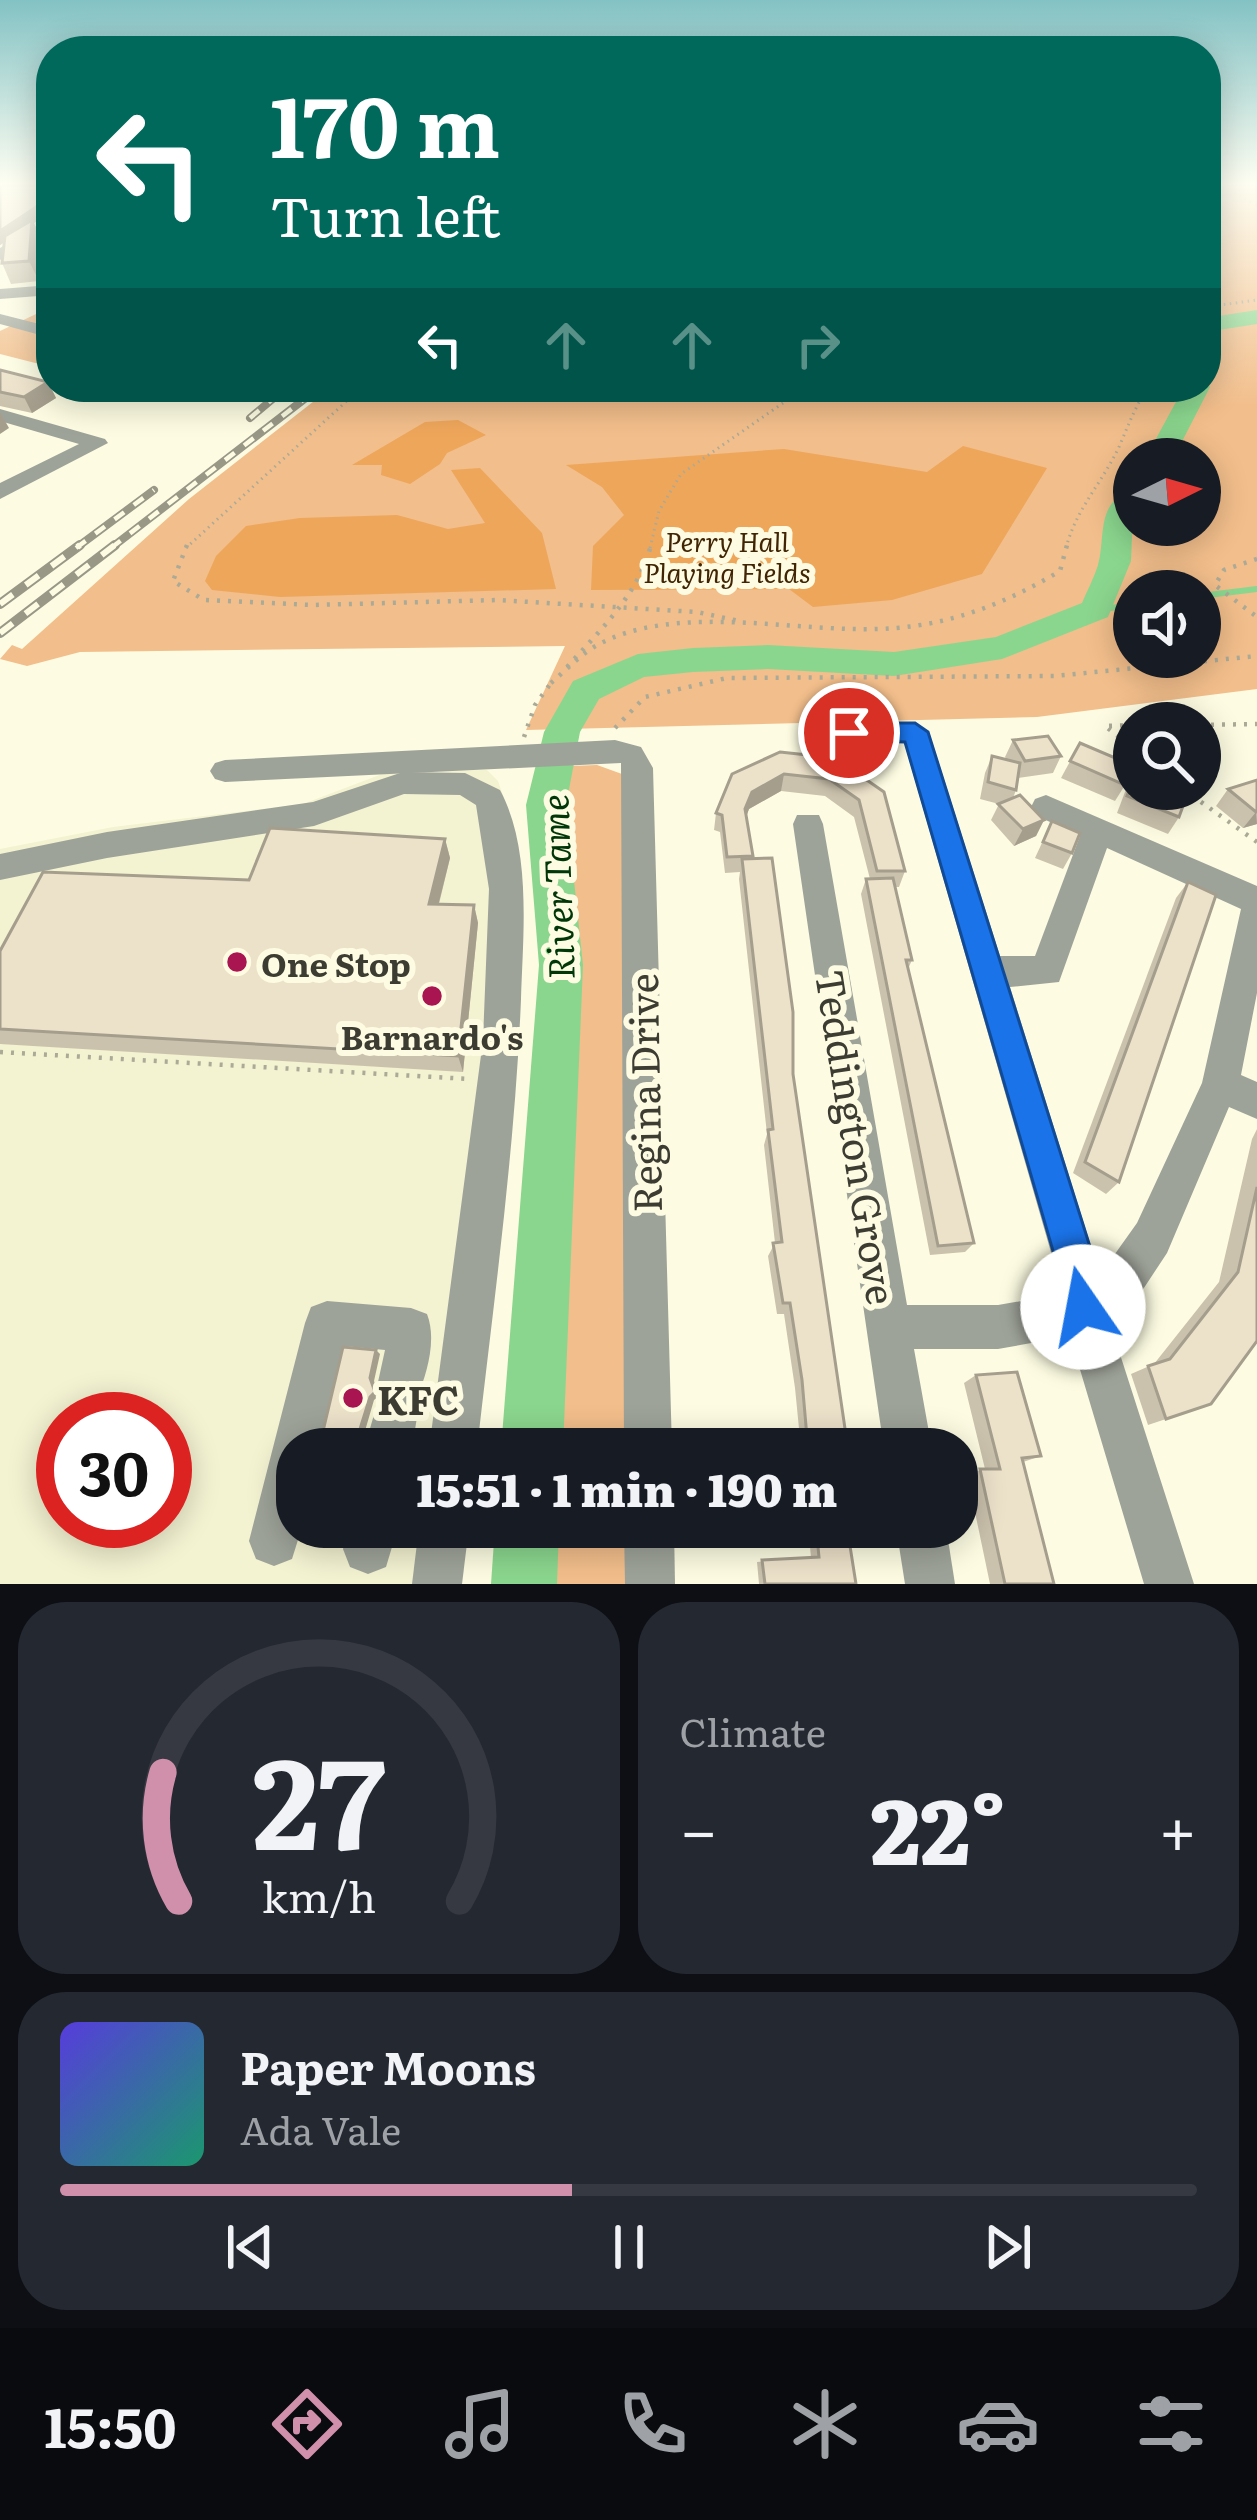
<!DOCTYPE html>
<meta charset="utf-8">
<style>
body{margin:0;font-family:Literata,serif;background:#242831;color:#f1f3f6;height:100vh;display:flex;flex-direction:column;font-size:45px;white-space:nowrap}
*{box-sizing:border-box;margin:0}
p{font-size:39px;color:#9ea1a6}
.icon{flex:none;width:66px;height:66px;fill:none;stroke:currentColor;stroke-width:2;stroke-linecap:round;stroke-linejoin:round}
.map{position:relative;height:1584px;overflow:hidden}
.side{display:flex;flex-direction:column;gap:18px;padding:18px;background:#0d0f14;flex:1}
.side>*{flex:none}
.hud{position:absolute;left:36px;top:36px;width:1185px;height:366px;border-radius:48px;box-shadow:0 6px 30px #0003;background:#00695c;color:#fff;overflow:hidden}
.needle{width:78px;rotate:85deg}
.buttons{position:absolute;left:1113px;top:438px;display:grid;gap:24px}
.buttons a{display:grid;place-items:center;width:108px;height:108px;border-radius:50%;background:#171b24;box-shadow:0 6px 30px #0003;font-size:60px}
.speed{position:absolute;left:36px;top:1392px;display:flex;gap:24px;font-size:60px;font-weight:700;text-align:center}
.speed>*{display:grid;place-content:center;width:156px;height:156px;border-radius:50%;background:#171b24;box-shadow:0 6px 30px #0003;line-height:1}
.speed .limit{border:18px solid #d22;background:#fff;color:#111}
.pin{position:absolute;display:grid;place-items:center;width:102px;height:102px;color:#fff;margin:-51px;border:6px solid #fff;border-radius:50%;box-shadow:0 3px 12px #0007}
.me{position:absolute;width:132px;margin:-66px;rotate:348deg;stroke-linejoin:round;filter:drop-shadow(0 0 9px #0008)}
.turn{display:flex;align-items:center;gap:42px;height:252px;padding:0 36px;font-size:54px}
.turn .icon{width:156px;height:156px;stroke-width:2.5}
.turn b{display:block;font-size:84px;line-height:102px}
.lanes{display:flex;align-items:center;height:114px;padding:0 36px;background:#0003;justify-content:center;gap:60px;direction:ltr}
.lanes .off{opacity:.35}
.big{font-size:90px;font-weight:800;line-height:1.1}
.side .tile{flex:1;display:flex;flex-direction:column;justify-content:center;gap:18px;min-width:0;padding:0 42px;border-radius:48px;background:#242831}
.side .dial{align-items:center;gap:0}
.dial svg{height:312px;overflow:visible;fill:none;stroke:#363941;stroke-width:7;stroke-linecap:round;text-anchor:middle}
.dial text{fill:#f1f3f6;stroke:none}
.song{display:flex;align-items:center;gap:36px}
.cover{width:144px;height:144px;border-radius:18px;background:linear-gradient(135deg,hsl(250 70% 55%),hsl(160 70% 35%))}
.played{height:12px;border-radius:6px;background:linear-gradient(90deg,#d08fab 45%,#363941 45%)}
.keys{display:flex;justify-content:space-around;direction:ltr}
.heat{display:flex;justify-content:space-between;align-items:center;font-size:66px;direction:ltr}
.side .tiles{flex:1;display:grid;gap:18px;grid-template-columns:1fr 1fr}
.tile:last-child{grid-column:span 2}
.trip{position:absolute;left:276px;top:1428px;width:702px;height:120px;border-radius:48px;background:#171b24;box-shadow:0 6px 30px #0003;font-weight:800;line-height:120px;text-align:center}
.menu{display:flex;height:192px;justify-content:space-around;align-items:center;background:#090b0e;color:#9ea1a6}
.menu .icon{width:84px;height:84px}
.menu .current{color:#d08fab}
.menu b{font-size:54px;color:#f1f3f6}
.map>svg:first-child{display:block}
.built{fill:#f3f2d1;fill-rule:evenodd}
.green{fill:#f2be8b;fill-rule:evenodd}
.forest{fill:#eea65b}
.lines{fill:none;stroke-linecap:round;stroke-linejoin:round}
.stream{stroke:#8bd68e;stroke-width:6}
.river{fill:#8bd68e;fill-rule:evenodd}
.path-far1{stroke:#abaa97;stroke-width:3;stroke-dasharray:1.5 4.5;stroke-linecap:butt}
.path{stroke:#abaa97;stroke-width:4.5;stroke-dasharray:3 8;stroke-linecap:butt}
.minor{fill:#9ea399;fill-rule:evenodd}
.rail-far1-casing{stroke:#999887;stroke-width:8}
.rail-casing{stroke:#999887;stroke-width:10}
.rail-far1{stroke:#fdfce2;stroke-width:4.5;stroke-dasharray:12;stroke-linecap:butt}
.rail{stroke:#fdfce2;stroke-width:6;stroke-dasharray:16;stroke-linecap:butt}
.wall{fill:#cbc2ad}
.shaded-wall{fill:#a59e8d}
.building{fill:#ece1c9;stroke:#a59e8d;stroke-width:3}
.route{fill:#1a73e8;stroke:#114b97;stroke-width:3}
.poi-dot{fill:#a81550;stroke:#fdfce2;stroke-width:4.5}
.labels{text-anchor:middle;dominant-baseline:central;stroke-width:12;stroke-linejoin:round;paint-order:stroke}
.far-park-label{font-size:27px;font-style:italic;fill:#412403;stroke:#fdfce2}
.poi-label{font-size:33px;font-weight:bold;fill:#3d3c32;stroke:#fdfce2;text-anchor:start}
.water-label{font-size:36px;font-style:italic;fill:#003608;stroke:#fdfce2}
.near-street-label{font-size:39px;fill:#3d3c32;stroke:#fdfce2}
.near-poi-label{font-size:39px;font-weight:bold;fill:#3d3c32;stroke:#fdfce2;text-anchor:start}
</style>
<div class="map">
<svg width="1257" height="1584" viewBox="0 0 1257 1584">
<rect width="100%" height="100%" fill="#fdfce2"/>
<path class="built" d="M 487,770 L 498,781 L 510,816 L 472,1449 L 297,1449 L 297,1527 L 463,1527 L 456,1584 L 0,1584 L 0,849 L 113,827 L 303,804 L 390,771 ZM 63,1419 L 165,1419 L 165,1521 L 63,1521 Z"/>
<g class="green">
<path d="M 1206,185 L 1257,185 L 1257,689 L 1037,717 L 526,730 L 565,646 L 80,652 L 27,666 L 0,659 L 12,645 L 22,649 L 189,499 L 332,387 L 1206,387 ZM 1134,459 L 1200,459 L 1200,525 L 1134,525 ZM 1134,591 L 1200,591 L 1200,657 L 1134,657 Z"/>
<path d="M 51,307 L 51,367 L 0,354 L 0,331 Z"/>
<path d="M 597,765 L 622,774 L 630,1449 L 546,1449 L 577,1052 L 572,879 L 563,812 L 571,766 Z"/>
<path d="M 543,1527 L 631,1527 L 632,1584 L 541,1584 Z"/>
</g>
<g class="forest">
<path d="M 458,420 L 486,435 L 447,453 L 440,464 L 410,484 L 381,475 L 382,465 L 352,465 L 425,422 Z"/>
<path d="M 963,446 L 1047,468 L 982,574 L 892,600 L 813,607 L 789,589 L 591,590 L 593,546 L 624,515 L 602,487 L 566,465 L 784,449 L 927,472 Z"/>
<path d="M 480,468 L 542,533 L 556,589 L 280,597 L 212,590 L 205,581 L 216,556 L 246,526 L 300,518 L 397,515 L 448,529 L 485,523 L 451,470 Z"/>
</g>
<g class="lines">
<g class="stream">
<path d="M 1200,596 L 1257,589"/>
<path d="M 1096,610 L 1134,605"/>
</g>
<g class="river">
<path d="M 1257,310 L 1257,324 L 1206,332 L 1206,318 Z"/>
<path d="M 1206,382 L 1210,387 L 1173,459 L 1145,459 L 1184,387 L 1206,387 Z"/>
<path d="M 1134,490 L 1131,561 L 1108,617 L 1002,659 L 894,676 L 768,669 L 693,672 L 644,677 L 599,699 L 580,732 L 566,805 L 583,965 L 563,1449 L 501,1449 L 539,965 L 526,805 L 544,732 L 573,681 L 638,654 L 693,648 L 768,645 L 894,652 L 996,637 L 1082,603 C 1087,591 1094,578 1098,565 C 1106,537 1095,500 1134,490 Z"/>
<path d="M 495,1527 L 559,1527 L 557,1584 L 491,1584 Z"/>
</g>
<g class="path-far1">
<path d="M 1218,185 L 1257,205"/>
<path d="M 1206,307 L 1257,300"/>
<path d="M 186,548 L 362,387"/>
<path d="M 650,548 L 659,511 L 681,474 L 806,387"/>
<path d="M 1066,548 C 1076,509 1102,483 1119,447 C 1128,426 1135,407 1148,387"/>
</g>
<g class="path">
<path d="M 187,545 L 173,581 L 204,600 L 313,605 L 497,600 L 697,612 L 739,621"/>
<path d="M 1257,559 L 1224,570 L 1215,585 L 1257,617"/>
<path d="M 567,667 C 601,629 638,595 651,545"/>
<path d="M 551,683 C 565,671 578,657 594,647 C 676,599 804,636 896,628 C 956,623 1008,602 1060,571 L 1067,545"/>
<path d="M 1134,725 L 1105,726 L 1134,749"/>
<path d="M 1200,725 L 1257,724"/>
<path d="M 615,728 L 645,697 L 727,678 L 1055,676 L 1257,656"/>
<path d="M 524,737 L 535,705 L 551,683"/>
<path d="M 1183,789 L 1257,842"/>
<path d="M 0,1052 L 469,1079"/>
</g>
<g class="minor">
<path d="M 51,217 L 51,229 L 0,260 L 0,248 Z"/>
<path d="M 51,285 L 51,295 L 0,299 L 0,289 Z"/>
<path d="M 0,314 L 51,327 L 51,338 L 0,324 Z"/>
<path d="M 0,409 L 105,439 L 108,443 L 0,499 L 0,483 L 79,444 L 0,421 Z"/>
<path d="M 915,722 L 929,732 L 1000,956 L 1035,956 L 1080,836 L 1035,815 L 1031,807 L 1035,799 L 1046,795 L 1257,886 L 1257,993 L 1241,1075 L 1257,1082 L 1257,1119 L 1229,1107 L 1167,1253 L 1134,1303 L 1108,1317 L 1194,1584 L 1144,1584 L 1070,1336 L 998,1349 L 914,1349 L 932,1449 L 884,1449 L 793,824 L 797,815 L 819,815 L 823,824 L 907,1305 L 998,1305 L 1063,1294 L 904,742 L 816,743 L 802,733 L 816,723 ZM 1107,848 L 1241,909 L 1202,1083 L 1137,1223 L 1100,1275 L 1010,987 L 1059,982 Z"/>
<path d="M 615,740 L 641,747 L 653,768 L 672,1449 L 624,1449 L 621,763 L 225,782 L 215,779 L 210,771 L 215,763 L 225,760 Z"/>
<path d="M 403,772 L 465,773 L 500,790 C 532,850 523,933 521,999 C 515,1150 494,1299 477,1449 L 429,1449 L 483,1040 L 489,889 L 476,805 L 460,795 L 404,794 L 314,826 L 107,858 L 0,880 L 0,854 L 107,832 L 313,802 Z"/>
<path d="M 327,1301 L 411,1308 L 427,1314 C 437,1340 427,1373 417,1398 L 410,1401 L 417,1417 L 412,1449 L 364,1449 L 378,1401 L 385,1398 L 378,1382 L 385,1350 L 344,1346 L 320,1449 L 297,1449 L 297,1527 L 302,1527 L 292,1559 L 274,1566 L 256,1559 L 249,1541 L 305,1323 L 311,1307 Z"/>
<path d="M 348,1527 L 398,1527 L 386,1567 L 368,1574 L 350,1567 L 343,1549 Z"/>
<path d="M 419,1527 L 469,1527 L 462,1584 L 412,1584 Z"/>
<path d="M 624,1527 L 674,1527 L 675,1584 L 625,1584 Z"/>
<path d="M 896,1527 L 946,1527 L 955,1584 L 905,1584 Z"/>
</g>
<g class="rail-far1-casing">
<g id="rail-far1">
<path d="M 250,418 L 287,387"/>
<path d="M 76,548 L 154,490"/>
<path d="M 111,548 L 320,387"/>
</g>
</g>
<g class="rail-casing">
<g id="rail">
<path d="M 0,604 L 80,545"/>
<path d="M 0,633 L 115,545"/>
</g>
</g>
<use href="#rail-far1" class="rail-far1"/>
<use href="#rail" class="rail"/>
</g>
<g class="wall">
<path d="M 0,185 L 51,185 L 51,216 L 49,213 L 34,223 L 41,240 L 39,281 L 11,284 L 2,263 L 4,243 L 0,245 Z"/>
<path d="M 0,370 L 48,382 L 56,398 L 32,413 L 0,406 Z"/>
<path d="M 1013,740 L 1061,756 L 1053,773 L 1018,778 L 1016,790 L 1013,798 L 1044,820 L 1036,836 L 1014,846 L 991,820 L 999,804 L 980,799 L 985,773 L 992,756 L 1007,760 L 1005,757 Z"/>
<path d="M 1080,743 L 1125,785 L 1115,801 L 1061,778 Z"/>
<path d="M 835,758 L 905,871 L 899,887 L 895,887 L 912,960 L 908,969 L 974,1243 L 965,1252 L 930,1255 L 861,894 L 866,879 L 870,879 L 854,817 L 825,796 L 781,791 L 749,809 L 746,816 L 793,1074 L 848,1449 L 801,1449 L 795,1388 L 784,1314 L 777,1314 L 768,1256 L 775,1243 L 764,1145 L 767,1134 L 739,879 L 740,872 L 725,873 L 720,832 L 714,830 L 716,813 L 732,774 Z"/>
<path d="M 1134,776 L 1179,817 L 1168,834 L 1117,813 L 1125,792 Z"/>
<path d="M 1257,780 L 1257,824 L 1243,828 L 1216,806 L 1228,789 Z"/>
<path d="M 1052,821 L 1072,853 L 1063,869 L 1035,858 Z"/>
<path d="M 445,839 L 450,858 L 439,904 L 474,905 L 478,923 L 463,1072 L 0,1044 L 0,951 L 249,880 Z"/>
<path d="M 1188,882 L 1119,1182 L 1106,1194 L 1073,1173 L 1176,898 Z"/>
<path d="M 1257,1129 L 1257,1341 L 1211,1404 L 1148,1425 L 1131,1374 L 1154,1364 L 1219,1282 L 1252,1139 Z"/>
<path d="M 976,1375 L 1041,1456 L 1023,1462 L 1054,1584 L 990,1584 L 967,1474 L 985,1469 L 964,1383 Z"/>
<path d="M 808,1527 L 847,1527 L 856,1584 L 759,1584 L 757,1562 L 811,1557 Z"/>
</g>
<g class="shaded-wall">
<path d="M 44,202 L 49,213 L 34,223 L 41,240 L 39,281 L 29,261 L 32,224 L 0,245 L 0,231 Z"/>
<path d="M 48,382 L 56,398 L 32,413 L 24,397 Z"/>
<path d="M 0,412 L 9,428 L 0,434 Z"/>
<path d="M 784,774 L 781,791 L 749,809 L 743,826 L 745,809 L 752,792 Z"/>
<path d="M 1256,812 L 1257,824 L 1243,828 Z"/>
<path d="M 1044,820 L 1036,836 L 1014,846 L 1023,829 Z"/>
<path d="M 445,839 L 450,858 L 434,922 L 429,904 Z"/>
<path d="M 474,905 L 478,923 L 463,1072 L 458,1056 Z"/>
<path d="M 376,1350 L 380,1354 L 374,1381 L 379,1396 L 374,1400 L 360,1448 L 355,1445 Z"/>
</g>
<g class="building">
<path d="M 0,185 L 51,185 L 51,209 L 44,202 L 0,231 Z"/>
<path d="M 32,220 L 29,261 L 2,263 L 5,236 Z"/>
<path d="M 0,370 L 48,382 L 24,397 L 0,392 Z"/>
<path d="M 1048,736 L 1061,756 L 1025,761 L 1013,740 Z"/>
<path d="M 1080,743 L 1134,766 L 1125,785 L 1070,761 Z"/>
<path d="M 780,752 L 835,758 L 884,792 L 905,871 L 877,871 L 859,800 L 829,779 L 784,774 L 752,792 L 745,809 L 753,856 L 727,857 L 722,815 L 716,813 L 732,774 Z"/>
<path d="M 992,756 L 1020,763 L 1016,790 L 988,782 Z"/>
<path d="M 1134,777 L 1134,789 L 1171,789 L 1187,795 L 1179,817 L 1127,796 Z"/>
<path d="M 1257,780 L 1257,812 L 1256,812 L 1228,789 Z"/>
<path d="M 1020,795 L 1044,820 L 1023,829 L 998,804 Z"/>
<path d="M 1052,821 L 1080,833 L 1072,853 L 1043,842 Z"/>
<path d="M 270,828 L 445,839 L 429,904 L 474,905 L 458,1056 L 0,1029 L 0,951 L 43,872 L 249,880 Z"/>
<path d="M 772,858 L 793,1012 L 793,1074 L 848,1449 L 808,1449 L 802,1380 L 790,1303 L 783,1303 L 773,1243 L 782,1242 L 768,1130 L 773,1129 L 742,859 Z"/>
<path d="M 893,878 L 912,960 L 906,960 L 974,1243 L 938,1246 L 866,879 Z"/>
<path d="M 1188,882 L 1216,895 L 1119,1182 L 1085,1162 Z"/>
<path d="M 1257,1187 L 1257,1341 L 1211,1404 L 1166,1419 L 1148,1366 L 1170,1359 L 1238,1272 Z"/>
<path d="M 343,1347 L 376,1350 L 370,1378 L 375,1392 L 370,1397 L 355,1445 L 363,1449 L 315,1449 L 319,1448 Z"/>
<path d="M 1017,1372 L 1041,1456 L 1022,1458 L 1054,1584 L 1005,1584 L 980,1469 L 1000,1469 L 976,1375 Z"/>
<path d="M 816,1527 L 847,1527 L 856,1584 L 765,1584 L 762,1560 L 819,1557 Z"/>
</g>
<linearGradient id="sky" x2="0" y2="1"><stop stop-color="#83c2c4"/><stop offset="0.45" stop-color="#fefef2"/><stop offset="1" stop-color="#fefef2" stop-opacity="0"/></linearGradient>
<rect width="1257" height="407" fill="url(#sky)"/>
<path class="route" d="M 849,723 L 915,723 L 928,732 L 1108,1304 L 1102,1318 L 1083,1327 L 1069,1321 L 1064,1307 L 1067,1299 L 905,742 L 840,740 L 836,733 L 840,726 Z"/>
<g class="poi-dot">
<circle cx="237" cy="962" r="12"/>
<circle cx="432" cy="996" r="12"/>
<circle cx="353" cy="1398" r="12"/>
</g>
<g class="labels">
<g class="far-park-label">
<text x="727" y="540">Perry Hall<tspan x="727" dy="31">Playing Fields</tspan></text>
</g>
<g class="poi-label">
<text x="261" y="962">One Stop</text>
<text x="432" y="1035" text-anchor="middle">Barnardo's</text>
</g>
<g class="water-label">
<text transform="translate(556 887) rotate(-92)">River Tame</text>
</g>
<g class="near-street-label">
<text transform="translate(643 1093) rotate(-91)">Regina Drive</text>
<text transform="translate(858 1137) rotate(81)">Teddington Grove</text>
</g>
<g class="near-poi-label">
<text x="377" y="1398">KFC</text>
</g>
</g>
</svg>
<div class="buttons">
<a><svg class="needle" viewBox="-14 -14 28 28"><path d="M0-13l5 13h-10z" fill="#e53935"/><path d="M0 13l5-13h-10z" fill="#9ea1a6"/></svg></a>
<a><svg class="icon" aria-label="sound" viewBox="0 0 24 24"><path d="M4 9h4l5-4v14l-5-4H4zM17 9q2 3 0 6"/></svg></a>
<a><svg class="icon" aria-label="search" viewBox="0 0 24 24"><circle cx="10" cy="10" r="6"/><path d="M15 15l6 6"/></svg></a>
</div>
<div class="speed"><div class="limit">30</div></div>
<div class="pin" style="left:849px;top:733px;background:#d93025"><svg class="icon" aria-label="arrive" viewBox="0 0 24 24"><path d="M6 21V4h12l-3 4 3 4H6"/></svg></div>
<svg class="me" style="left:1083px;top:1307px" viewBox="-20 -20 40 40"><circle r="19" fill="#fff"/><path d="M0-13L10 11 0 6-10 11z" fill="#1a73e8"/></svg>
<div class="trip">15:51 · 1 min · 190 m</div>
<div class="hud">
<div class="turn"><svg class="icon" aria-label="left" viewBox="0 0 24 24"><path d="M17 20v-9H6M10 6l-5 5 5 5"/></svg><div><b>170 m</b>Turn left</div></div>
<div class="lanes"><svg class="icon" aria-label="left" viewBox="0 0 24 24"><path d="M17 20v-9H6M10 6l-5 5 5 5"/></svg><svg class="icon off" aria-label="ahead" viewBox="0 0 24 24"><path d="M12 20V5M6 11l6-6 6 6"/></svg><svg class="icon off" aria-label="ahead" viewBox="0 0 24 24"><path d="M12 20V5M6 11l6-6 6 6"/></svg><svg class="icon off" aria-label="right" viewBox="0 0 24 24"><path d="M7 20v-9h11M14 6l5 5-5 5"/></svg></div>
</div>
</div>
<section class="side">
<div class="tiles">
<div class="tile dial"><svg viewBox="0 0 100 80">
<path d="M14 69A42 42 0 1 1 86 69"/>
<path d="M14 69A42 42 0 0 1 10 36" stroke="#d08fab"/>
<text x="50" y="56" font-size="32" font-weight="700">27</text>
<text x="50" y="72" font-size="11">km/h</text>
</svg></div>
<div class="tile"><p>Climate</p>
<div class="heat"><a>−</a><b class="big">22°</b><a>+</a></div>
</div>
<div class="tile">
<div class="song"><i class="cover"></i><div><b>Paper Moons</b><p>Ada Vale</p></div></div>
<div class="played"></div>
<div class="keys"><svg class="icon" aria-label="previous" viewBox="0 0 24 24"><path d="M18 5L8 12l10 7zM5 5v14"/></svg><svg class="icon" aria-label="pause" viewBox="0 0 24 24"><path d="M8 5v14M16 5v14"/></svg><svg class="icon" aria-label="next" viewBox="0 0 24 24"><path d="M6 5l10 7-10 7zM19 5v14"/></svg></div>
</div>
</div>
</section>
<nav class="menu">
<b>15:50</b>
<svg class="icon current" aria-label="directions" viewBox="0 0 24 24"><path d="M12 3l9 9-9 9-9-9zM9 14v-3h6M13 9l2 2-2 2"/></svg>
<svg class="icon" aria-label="music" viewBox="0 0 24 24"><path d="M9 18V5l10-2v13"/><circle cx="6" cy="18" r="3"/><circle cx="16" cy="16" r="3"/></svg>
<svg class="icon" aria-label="phone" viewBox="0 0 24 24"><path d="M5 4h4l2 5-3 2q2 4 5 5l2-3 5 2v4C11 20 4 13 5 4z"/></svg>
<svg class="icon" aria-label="climate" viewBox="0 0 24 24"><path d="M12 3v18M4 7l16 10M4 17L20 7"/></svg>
<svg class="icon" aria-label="car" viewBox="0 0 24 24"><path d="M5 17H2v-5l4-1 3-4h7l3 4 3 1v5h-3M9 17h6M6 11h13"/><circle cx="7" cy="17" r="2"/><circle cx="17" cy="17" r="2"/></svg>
<svg class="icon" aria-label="filters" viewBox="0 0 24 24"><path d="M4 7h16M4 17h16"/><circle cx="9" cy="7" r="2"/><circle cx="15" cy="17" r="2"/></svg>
</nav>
